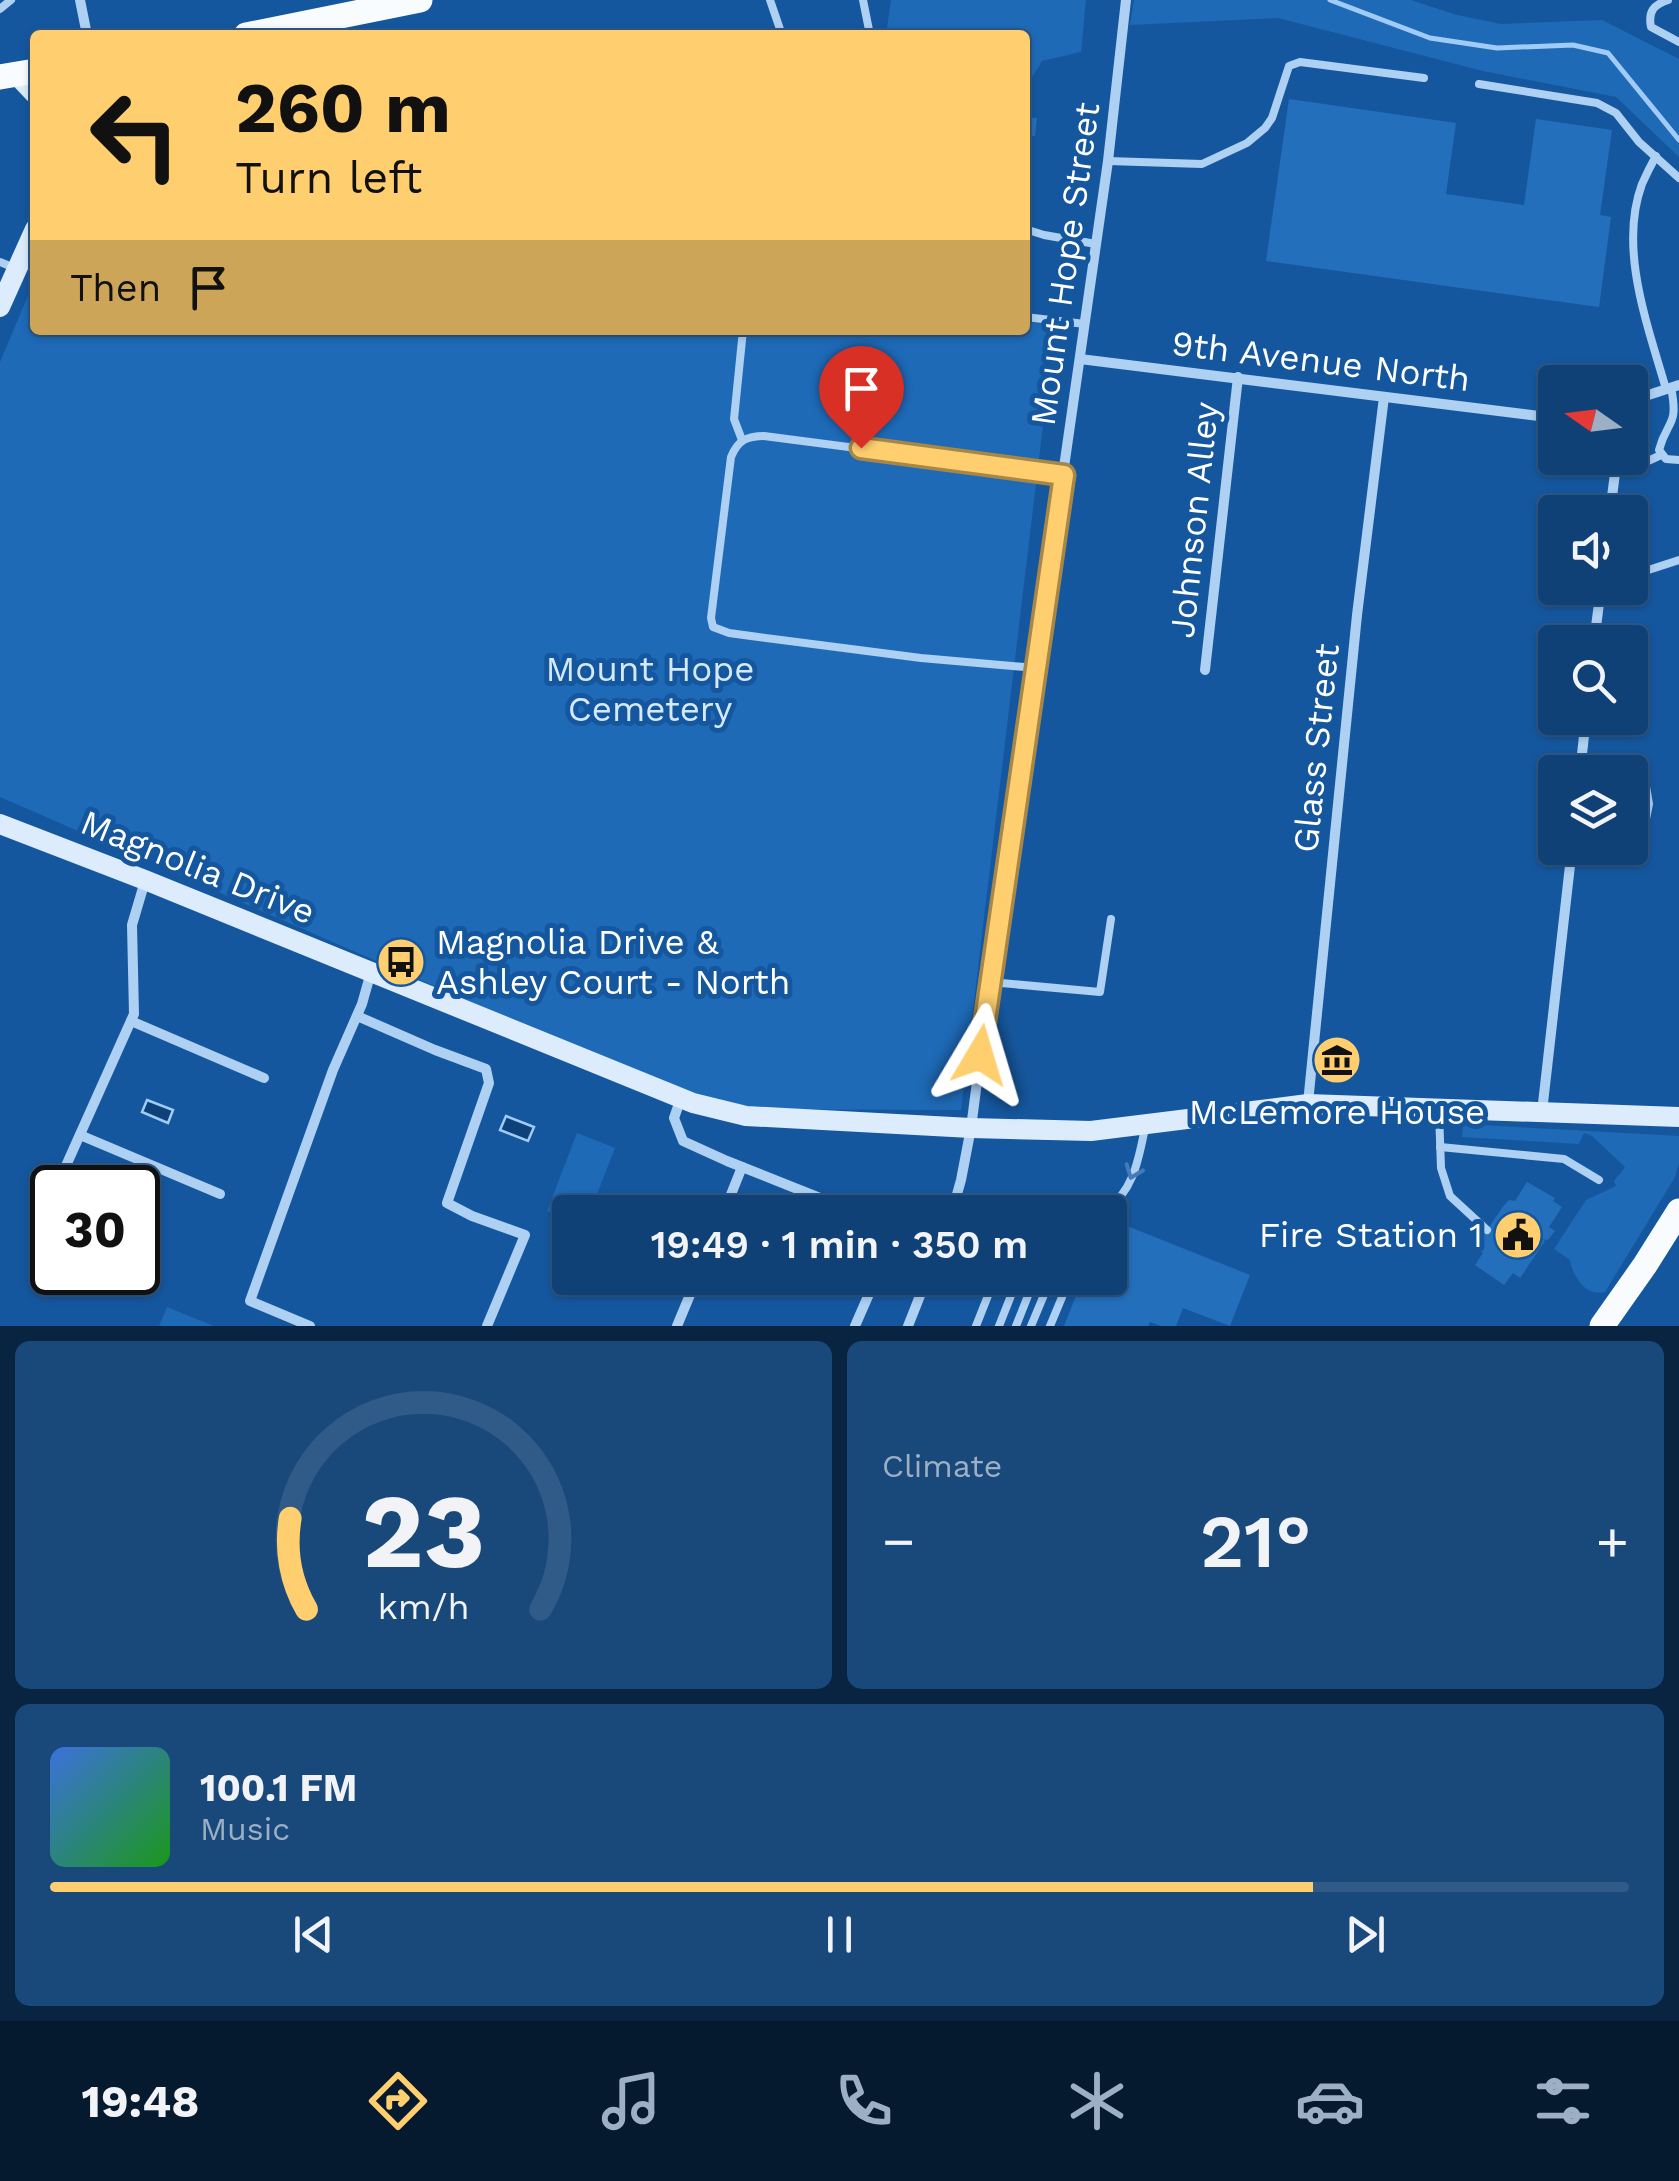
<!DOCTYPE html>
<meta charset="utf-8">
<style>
body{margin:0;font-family:"Work Sans",sans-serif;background:#19487b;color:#f1f3f6;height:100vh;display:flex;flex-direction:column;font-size:38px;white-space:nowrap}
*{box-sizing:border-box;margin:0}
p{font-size:32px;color:#9cafc5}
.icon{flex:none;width:55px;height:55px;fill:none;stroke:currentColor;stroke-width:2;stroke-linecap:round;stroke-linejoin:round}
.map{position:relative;height:1326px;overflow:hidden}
.drawer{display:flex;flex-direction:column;gap:15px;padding:15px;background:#092441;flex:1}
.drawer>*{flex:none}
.hud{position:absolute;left:30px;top:30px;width:1000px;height:305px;border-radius:10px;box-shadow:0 2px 8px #0004,0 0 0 2px #305a88;background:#ffcf6f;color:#111;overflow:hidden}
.needle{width:65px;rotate:284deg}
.controls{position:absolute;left:1538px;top:365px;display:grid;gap:20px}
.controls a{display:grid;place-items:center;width:110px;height:110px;border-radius:10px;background:#104176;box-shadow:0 2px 8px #0004,0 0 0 2px #305a88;font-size:50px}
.speed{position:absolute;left:30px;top:1165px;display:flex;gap:20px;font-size:50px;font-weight:700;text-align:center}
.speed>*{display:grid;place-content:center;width:130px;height:130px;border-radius:50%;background:#104176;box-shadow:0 2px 8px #0004,0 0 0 2px #305a88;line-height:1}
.speed .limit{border:5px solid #111;border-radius:15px;background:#fff;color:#111}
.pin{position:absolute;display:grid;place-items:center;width:85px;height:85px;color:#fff;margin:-102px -42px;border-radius:50% 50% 50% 0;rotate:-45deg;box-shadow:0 0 10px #0007}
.pin .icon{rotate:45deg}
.me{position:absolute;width:110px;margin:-55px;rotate:7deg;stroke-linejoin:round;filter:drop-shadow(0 0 8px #0008)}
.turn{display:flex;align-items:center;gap:35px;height:210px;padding:0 40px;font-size:45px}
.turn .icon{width:130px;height:130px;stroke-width:2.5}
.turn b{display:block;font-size:70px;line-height:85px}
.then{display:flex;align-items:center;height:95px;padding:0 40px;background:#0003;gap:20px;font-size:38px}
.big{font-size:75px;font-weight:600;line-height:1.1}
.drawer .widget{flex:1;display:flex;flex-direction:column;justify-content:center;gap:15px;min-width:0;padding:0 35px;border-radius:15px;background:#19487b}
.drawer .dial{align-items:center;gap:0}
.dial svg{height:260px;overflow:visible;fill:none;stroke:#305a88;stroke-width:7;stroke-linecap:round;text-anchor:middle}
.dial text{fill:#f1f3f6;stroke:none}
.song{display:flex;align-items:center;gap:30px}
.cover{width:120px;height:120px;border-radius:15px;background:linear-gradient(135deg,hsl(220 70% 55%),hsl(120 70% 35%))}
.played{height:10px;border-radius:5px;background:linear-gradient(90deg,#ffcf6f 80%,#305a88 80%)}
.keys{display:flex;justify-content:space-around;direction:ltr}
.heat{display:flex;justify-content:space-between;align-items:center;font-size:55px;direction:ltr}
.drawer .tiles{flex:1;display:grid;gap:15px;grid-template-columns:1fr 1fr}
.widget:last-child{grid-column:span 2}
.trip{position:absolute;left:552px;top:1195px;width:575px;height:100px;border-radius:10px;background:#104176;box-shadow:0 2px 8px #0004,0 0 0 2px #305a88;font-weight:600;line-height:100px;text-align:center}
.dock{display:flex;height:160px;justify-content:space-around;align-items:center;background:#061a2f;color:#9cafc5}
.dock .icon{width:70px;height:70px}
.dock .selected{color:#ffcf6f}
.dock b{font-size:45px;color:#f1f3f6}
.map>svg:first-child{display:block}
.green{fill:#1e6ab7}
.water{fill:#0e417a;stroke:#9fcbf6;stroke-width:2.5}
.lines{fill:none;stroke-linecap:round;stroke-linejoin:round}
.stream{stroke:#9fcbf6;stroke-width:5}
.building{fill:#246fbc}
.lane{stroke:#add0f3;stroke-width:8}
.street{stroke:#add0f3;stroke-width:10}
.secondary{stroke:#dcecfd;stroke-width:20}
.primary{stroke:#f9fcff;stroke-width:25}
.oneway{stroke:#437bb8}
.route-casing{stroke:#a68748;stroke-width:25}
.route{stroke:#ffcf6f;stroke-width:18}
.labels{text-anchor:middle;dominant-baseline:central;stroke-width:10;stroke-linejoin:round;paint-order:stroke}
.street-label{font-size:35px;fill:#fff;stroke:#15579e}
.park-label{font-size:35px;fill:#d5e9fd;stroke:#15579e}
.poi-label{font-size:35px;fill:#fff;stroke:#15579e;text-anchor:start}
</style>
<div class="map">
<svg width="1679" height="1326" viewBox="0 0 1679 1326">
<rect width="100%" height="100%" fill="#15579e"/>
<g class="green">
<path d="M 891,0 L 1086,0 L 1081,52 L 1042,61 L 1025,89 L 1025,35 L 886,35 Z"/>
<path d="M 1134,0 L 1411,0 L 1457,15 L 1501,24 L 1602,20 L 1679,59 L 1679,157 L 1616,97 L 1483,71 L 1278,18 L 1130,25 Z"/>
<path d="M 35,279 L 35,330 L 1025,330 L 1025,322 L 1055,325 L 961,1110 L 716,1109 L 0,797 L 0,362 Z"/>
<path d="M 1463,1124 L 1679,1136 L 1679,1163 L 1675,1177 L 1605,1292 C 1586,1297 1573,1277 1570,1260 L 1554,1249 L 1586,1200 L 1616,1186 L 1614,1181 L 1625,1167 L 1592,1136 L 1584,1133 L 1579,1144 L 1462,1137 Z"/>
<path d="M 577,1133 L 615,1148 L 590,1212 L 570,1212 L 570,1220 L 547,1211 Z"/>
<path d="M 167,1307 L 214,1326 L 159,1326 Z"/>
</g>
<g class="water">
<path d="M 147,1100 L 173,1110 L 168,1123 L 142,1112 Z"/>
<path d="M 506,1116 L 534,1127 L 528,1141 L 500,1130 Z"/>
</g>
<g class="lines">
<path class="stream" d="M 1330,0 L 1430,38 L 1497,48 L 1573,45 L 1608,53 L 1679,140"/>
</g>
<g class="building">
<path d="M 1289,99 L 1456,123 L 1446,194 L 1524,205 L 1536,119 L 1612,130 L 1600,215 L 1611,217 L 1599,307 L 1266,261 Z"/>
<path d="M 1025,117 L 1037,118 L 1035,136 L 1025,135 Z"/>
<path d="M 1323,1049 L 1351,1051 L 1350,1069 L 1347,1069 L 1347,1075 L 1327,1074 L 1327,1069 L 1322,1068 Z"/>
<path d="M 1527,1182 L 1555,1198 L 1553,1201 L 1562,1207 L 1549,1227 L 1555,1231 L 1548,1240 L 1541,1239 L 1545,1241 L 1520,1278 L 1513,1273 L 1504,1285 L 1475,1265 L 1483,1253 L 1475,1248 L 1502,1208 L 1509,1200 L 1515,1201 Z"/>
<path d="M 1127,1226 L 1250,1275 L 1230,1326 L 1183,1308 L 1176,1326 L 1161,1326 L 1150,1322 L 1148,1326 L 1064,1326 L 1083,1278 L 1110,1278 L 1110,1265 L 1112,1265 Z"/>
</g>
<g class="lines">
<g class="lane">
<path d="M 770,0 L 782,35"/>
<path d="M 863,0 L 870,35"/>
<path d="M 1668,0 C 1653,5 1648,12 1651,27 L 1679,42"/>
<path d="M 0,9 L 11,0"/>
<path d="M 1479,84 L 1597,103 L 1616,113 L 1639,142 L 1679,178"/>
<path d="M 1656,156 C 1651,165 1646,175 1642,184 C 1618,249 1648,326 1666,389"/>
<path d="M 1108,161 L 1202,164 L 1247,143 L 1265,128 L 1272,118 L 1289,66 L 1300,62 L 1424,78"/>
<path d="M 1025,229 L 1044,235 L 1096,244"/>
<path d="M 0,262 L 17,269"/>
<path d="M 1025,317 L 1085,324"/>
<path d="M 1671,387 C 1679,428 1667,419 1659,450 L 1666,459 L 1679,460"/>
<path d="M 742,440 L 734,419 L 743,330"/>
<path d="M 1616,465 L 1648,461 L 1661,455"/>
<path d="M 1630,576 L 1679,560"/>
<path d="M 1036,668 L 921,658 L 751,636 L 729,633 L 713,627 L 711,618 L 731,457 C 738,440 747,436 764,436 L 1064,475"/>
<path d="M 1581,757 L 1632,766 L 1644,775 L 1649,804 L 1643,834 L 1636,838 L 1630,838"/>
<path d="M 990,982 L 1100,992 L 1111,919"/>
<path d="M 1439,1112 L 1441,1168 L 1450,1196 L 1487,1230"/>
<path d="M 1440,1147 L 1564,1159 L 1599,1180"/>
<path d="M 1075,1212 L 1113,1202"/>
<path d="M 1105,1212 C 1134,1189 1138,1162 1145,1128"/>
<path d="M 976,1326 L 995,1278"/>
<path d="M 999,1326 L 1018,1278"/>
<path d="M 1016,1326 L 1035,1278"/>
<path d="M 1031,1326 L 1051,1278"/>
<path d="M 1050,1326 L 1070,1278"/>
</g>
<g class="street">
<path d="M 80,0 L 87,35"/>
<path d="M 1080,359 L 1555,418"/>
<path d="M 1630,401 L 1679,385"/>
<path d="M 1610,512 L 1617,458"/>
<path d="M 1594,642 L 1601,588"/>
<path d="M 1205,670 L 1238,377"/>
<path d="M 1580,772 L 1586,718"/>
<path d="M 357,1016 L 435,1050 L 486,1069 L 489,1083 L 447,1203 L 472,1216 L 525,1235 L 487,1326"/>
<path d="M 131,1021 L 264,1078"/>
<path d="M 681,1098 L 674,1118 L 683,1141 L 727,1161 L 855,1212"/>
<path d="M 1308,1103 L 1357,615 L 1384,397"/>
<path d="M 1542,1112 L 1572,848"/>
<path d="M 80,1135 L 220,1194"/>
<path d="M 56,1188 L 134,1014 L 132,925 L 145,881"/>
<path d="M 48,1206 L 52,1195"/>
<path d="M 724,1212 L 742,1167"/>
<path d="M 952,1212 L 961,1180 L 971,1128 L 990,982 L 1108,161 L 1126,0"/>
<path d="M 310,1326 L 250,1301 L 333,1070 L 362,1004 L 371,972"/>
<path d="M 677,1326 L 697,1278"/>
<path d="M 855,1326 L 876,1278"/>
<path d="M 908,1326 L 927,1278"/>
</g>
<g class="secondary">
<path d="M 16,74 L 35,94"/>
<path d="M 0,307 L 35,229"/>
<path d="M 0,824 L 145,880 L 693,1103 L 746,1116 L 971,1128 L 1091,1131 L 1308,1104 L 1679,1117"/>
</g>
<g class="primary">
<path d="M 246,35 L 420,0"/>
<path d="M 0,77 L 35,71"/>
<path d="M 1602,1326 L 1645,1265 L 1679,1211"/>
</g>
</g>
<defs><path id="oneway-chevron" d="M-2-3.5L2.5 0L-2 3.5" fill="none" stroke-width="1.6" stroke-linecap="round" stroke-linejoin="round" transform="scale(2.5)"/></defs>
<use class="oneway" href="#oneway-chevron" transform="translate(1133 1172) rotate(111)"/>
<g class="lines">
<g class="route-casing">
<path id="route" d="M 861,448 L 1064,475 L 980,1055"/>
</g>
<use href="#route" class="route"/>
</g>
<defs>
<g id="bus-disc" transform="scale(2.5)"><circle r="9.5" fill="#ffcf6f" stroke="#15579e"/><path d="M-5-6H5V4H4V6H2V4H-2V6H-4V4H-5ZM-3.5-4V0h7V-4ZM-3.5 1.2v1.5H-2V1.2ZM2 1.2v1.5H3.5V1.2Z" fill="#111"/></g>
<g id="museum-disc" transform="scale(2.5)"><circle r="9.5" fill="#ffcf6f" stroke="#15579e"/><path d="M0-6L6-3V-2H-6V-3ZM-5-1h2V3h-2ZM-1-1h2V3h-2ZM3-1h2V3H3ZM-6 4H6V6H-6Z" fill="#111"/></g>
<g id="civic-disc" transform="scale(2.5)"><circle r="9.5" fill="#ffcf6f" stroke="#15579e"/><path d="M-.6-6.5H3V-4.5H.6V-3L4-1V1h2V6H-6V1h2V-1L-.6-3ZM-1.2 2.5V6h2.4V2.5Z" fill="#111"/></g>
</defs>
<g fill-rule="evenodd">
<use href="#bus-disc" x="401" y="962"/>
<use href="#museum-disc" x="1337" y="1060"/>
<use href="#civic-disc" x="1518" y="1235"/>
</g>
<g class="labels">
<g class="street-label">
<text transform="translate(1065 264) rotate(-82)">Mount Hope Street</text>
<text transform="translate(1321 361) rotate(7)">9th Avenue North</text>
<text transform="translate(1194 520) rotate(-84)">Johnson Alley</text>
<text transform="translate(1316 748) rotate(-84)">Glass Street</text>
<text transform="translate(198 867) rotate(22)">Magnolia Drive</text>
</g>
<g class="park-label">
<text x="650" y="669">Mount Hope<tspan x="650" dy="40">Cemetery</tspan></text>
</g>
<g class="poi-label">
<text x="436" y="942">Magnolia Drive &amp;<tspan x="436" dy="40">Ashley Court - North</tspan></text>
<text x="1337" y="1112" text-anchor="middle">McLemore House</text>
<text x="1483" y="1235" text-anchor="end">Fire Station 1</text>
</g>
</g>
</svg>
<div class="controls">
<a><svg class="needle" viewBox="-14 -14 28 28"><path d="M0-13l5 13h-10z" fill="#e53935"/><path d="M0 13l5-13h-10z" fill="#9cafc5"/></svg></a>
<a><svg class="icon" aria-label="sound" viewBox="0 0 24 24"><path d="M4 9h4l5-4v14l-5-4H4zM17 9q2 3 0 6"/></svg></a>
<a><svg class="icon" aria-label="search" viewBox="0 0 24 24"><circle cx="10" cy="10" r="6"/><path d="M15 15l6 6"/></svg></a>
<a><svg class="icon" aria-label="layers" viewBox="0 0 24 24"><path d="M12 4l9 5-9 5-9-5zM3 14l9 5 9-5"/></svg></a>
</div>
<div class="speed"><div class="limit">30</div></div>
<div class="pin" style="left:861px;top:448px;background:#d93025"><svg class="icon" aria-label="arrive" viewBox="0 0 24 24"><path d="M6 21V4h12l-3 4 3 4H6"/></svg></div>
<svg class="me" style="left:980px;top:1055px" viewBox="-20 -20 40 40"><path d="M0-17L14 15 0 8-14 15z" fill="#ffcf6f" stroke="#fff" stroke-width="4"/></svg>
<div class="trip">19:49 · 1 min · 350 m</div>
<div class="hud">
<div class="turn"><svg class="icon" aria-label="left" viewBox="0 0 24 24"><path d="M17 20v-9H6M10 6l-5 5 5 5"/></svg><div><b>260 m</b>Turn left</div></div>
<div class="then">Then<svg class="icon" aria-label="arrive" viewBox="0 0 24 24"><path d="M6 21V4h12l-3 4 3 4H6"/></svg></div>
</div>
</div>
<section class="drawer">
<div class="tiles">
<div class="widget dial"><svg viewBox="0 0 100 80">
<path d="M14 69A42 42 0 1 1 86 69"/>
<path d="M14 69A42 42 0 0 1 9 41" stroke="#ffcf6f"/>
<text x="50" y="56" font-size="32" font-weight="700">23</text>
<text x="50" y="72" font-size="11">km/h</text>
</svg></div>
<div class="widget"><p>Climate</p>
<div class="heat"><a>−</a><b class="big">21°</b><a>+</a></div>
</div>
<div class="widget">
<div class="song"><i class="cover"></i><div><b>100.1 FM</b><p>Music</p></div></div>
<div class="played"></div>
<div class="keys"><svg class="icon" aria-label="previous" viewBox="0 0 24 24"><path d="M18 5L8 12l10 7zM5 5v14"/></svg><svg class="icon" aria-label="pause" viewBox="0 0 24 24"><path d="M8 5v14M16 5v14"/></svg><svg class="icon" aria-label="next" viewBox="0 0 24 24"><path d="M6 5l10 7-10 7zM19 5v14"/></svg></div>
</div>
</div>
</section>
<nav class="dock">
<b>19:48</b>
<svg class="icon selected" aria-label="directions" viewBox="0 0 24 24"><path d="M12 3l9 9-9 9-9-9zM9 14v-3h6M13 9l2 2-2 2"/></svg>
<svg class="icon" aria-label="music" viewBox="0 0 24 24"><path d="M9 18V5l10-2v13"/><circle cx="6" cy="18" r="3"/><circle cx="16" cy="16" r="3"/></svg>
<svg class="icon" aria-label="phone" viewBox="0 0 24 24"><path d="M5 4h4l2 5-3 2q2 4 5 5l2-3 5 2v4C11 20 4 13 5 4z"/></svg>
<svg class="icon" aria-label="climate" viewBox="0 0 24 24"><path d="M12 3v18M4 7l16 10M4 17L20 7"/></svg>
<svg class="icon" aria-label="car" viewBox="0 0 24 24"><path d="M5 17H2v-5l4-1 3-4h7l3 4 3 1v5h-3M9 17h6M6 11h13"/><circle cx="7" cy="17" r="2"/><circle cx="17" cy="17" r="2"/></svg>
<svg class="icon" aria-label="filters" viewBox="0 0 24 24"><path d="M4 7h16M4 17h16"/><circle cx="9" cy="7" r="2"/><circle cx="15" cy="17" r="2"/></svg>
</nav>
